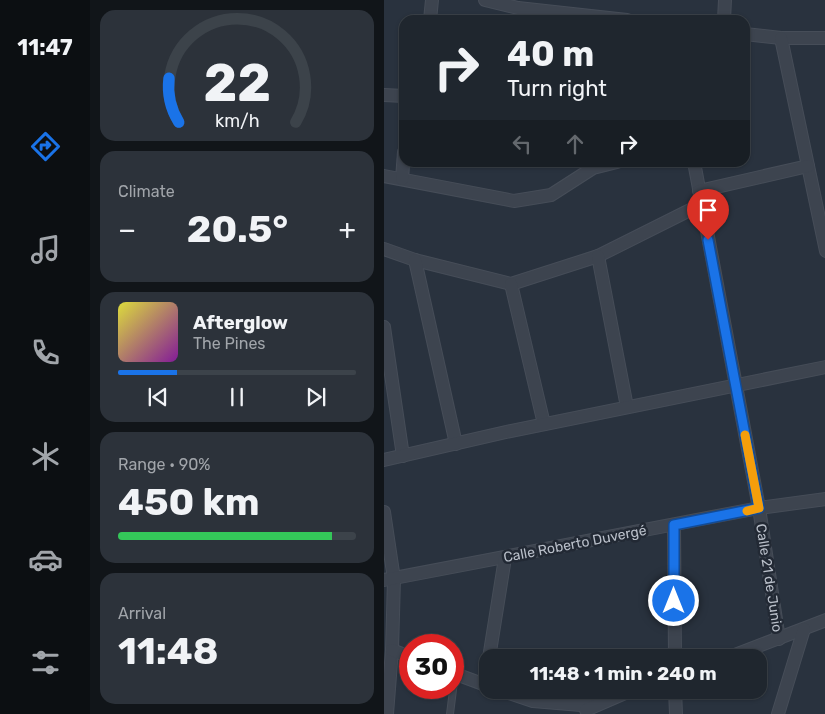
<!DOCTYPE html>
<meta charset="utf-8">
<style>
body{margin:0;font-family:Rubik,sans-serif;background:#2c323a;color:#f1f3f6;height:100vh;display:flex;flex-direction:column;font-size:19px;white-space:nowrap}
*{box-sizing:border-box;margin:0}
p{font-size:16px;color:#a1a5aa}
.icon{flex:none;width:28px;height:28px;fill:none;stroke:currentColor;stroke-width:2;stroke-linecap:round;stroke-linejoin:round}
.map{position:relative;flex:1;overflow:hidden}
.panel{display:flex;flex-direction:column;gap:10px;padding:10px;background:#111519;width:294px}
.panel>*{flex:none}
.guide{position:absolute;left:15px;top:15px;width:351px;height:152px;border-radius:15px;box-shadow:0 1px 4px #0004,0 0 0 1px #3c434a;background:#1f262e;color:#f1f3f6;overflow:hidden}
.speed{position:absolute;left:15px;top:634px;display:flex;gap:10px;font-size:25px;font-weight:700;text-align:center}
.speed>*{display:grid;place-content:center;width:65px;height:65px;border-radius:50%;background:#1f262e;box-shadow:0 1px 4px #0004,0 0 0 1px #3c434a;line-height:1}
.speed .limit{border:8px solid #d22;background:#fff;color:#111}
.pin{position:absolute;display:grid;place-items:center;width:42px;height:42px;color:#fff;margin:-51px -21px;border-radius:50% 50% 50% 0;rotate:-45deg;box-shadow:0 0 5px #0007}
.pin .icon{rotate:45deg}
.me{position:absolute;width:55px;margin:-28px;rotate:0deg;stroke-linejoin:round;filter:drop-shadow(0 0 4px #0008)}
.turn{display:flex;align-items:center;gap:18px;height:105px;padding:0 25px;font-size:22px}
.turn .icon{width:65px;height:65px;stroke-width:2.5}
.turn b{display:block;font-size:35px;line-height:42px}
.lanes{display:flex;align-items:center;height:48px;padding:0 25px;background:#0003;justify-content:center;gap:25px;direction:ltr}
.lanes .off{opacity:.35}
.big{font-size:38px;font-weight:700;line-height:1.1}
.panel .card{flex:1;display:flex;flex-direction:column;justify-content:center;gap:8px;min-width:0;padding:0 18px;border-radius:15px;background:#2c323a}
.panel .dial{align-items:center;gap:0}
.dial svg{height:130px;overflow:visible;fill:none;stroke:#3c434a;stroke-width:7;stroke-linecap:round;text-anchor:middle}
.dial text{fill:#f1f3f6;stroke:none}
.song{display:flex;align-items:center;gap:15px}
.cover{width:60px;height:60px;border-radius:8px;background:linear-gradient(135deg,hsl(60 70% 55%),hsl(290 70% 35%))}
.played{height:5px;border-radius:2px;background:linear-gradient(90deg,#1a73e8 25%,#3c434a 25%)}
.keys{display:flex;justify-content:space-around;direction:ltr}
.heat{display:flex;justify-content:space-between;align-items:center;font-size:28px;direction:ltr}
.charge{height:8px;border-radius:4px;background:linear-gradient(90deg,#34c759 90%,#3c434a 0)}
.trip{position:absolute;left:95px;top:649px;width:288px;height:50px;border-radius:15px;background:#1f262e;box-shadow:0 1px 4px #0004,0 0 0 1px #3c434a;font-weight:700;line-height:50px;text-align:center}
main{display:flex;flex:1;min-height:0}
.menu{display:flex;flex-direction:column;width:90px;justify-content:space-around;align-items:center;background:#0c0f12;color:#a1a5aa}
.menu .icon{width:35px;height:35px}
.menu .selected{color:#1a73e8}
.menu b{font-size:22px;color:#f1f3f6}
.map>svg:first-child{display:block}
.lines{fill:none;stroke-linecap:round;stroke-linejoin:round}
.lane-casing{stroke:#464d58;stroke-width:8}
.street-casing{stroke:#464d58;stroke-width:14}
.lane{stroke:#3d444f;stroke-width:6}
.street{stroke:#3d444f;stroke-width:12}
.route-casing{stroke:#114b97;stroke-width:12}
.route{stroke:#1a73e8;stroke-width:9}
.slow{stroke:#f59e0b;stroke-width:9}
.labels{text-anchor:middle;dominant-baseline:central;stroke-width:5;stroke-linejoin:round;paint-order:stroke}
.street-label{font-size:14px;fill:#b9bfc9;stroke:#222934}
</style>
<main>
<nav class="menu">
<b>11:47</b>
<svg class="icon selected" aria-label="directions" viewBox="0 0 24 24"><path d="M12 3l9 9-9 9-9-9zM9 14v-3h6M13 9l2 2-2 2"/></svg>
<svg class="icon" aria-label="music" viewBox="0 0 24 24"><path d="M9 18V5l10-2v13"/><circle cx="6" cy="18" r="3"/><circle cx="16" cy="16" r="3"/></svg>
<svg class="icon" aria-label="phone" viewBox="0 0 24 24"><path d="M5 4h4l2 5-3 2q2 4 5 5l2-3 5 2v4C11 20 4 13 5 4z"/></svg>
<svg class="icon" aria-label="climate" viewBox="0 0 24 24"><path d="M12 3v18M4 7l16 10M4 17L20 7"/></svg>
<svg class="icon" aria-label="car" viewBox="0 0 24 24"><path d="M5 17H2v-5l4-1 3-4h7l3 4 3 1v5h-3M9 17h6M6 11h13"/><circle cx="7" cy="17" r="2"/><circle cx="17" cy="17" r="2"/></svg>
<svg class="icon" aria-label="filters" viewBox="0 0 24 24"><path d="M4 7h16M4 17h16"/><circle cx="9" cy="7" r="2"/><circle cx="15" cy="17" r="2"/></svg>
</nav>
<section class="panel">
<div class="card dial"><svg viewBox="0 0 100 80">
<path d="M14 69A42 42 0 1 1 86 69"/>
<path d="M14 69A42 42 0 0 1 8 42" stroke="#1a73e8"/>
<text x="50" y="56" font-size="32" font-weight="700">22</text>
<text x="50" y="72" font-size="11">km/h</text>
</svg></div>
<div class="card"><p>Climate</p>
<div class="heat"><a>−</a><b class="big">20.5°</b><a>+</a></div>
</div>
<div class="card">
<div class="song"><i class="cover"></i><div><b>Afterglow</b><p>The Pines</p></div></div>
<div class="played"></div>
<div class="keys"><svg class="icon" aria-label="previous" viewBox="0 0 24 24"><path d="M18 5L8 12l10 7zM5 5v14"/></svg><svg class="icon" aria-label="pause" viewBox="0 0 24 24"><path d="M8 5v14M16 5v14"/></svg><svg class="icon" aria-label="next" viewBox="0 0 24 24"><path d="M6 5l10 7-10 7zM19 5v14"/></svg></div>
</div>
<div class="card"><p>Range · 90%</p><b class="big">450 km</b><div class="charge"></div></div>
<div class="card"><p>Arrival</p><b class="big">11:48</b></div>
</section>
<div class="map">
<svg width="442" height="714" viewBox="0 0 442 714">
<rect width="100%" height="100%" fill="#29323e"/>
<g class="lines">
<g class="lane-casing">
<path id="lane" d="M 66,714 L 71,674"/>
</g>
<g class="street-casing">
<g id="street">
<path d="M 101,0 L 134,8 L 243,20"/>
<path d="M 46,20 L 48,0"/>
<path d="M 340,20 L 341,0"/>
<path d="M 361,34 L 397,38 L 442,38"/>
<path d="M 397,38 L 442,251"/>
<path d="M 0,95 L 20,96"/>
<path d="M 310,162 L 375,508 L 395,639"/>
<path d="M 0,176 L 130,201 L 167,195 L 209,168 L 233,162"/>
<path d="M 18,179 L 20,152"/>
<path d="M 315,191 L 424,166"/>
<path d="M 0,249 L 31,260 L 127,284 L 214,256 L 318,204"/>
<path d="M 214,256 L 243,407"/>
<path d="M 31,260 L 72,444"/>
<path d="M 127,284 L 160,424"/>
<path d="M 0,327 L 19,456"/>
<path d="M 0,460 L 122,432 L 442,367"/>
<path d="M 0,512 L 10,579 L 8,650 L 3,714"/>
<path d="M 290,525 L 291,658"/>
<path d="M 0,580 L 375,508 L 442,499"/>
<path d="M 8,650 L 26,657"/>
<path d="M 105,658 L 121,558"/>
<path d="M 343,658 L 442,620"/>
<path d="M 69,673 L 104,686"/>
<path d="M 101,685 L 104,666"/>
<path d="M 116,690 L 149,701 L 209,706"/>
<path d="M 291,690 L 292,714"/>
<path d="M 202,710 L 248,690"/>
<path d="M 394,714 L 420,629"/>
</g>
</g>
<use href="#lane" class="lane"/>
<use href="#street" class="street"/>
</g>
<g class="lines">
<g class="route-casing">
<path id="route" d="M 290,601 L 290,525 L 375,508 L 324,240"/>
</g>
<use href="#route" class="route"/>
<path class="slow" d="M 361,435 L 375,508 L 363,511"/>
</g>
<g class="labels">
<g class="street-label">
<text transform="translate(191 544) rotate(-11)">Calle Roberto Duvergé</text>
<text transform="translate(385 578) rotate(81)">Calle 21 de Junio</text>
</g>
</g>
</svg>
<div class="speed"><div class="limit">30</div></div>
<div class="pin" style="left:324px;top:240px;background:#d93025"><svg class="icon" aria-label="arrive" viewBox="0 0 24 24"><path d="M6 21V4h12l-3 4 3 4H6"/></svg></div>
<svg class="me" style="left:290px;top:601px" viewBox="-20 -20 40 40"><circle r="17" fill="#1a73e8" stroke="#fff" stroke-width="3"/><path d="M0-11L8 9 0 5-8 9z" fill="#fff"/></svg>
<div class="trip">11:48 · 1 min · 240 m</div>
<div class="guide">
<div class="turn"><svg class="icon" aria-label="right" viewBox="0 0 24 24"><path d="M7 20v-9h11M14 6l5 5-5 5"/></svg><div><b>40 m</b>Turn right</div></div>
<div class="lanes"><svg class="icon off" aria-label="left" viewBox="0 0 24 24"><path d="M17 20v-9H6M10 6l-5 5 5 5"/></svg><svg class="icon off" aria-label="ahead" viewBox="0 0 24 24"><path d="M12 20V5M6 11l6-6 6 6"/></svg><svg class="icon" aria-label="right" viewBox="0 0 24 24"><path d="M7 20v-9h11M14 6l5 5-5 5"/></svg></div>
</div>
</div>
</main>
